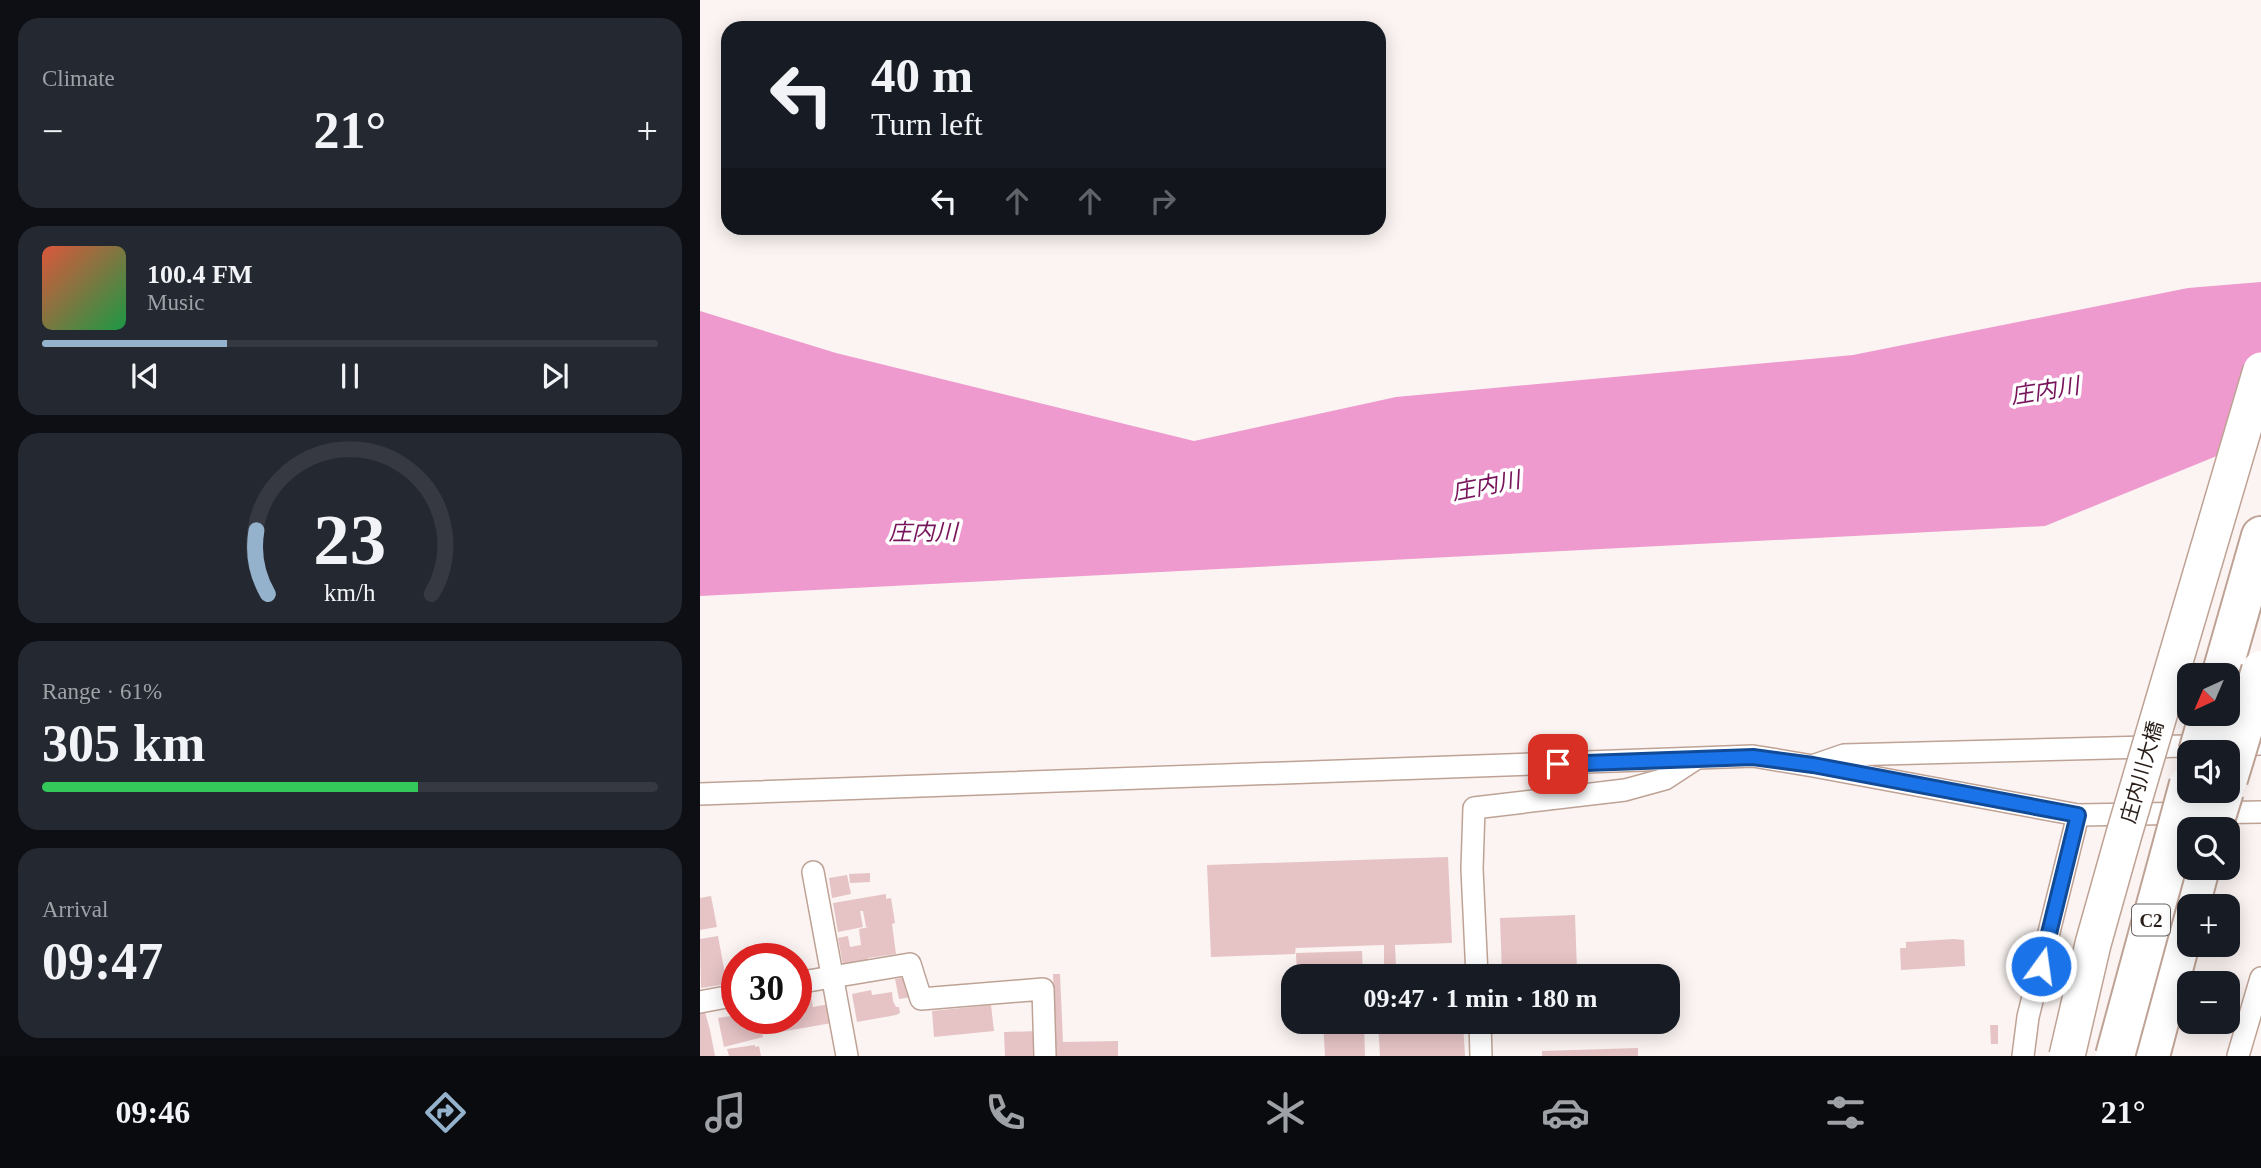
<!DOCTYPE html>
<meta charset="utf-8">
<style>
body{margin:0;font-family:"Times New Roman","Noto Sans JP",serif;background:#242831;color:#f1f3f6;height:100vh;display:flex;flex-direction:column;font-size:26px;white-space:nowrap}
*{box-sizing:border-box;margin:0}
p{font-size:23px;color:#9ea1a6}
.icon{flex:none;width:38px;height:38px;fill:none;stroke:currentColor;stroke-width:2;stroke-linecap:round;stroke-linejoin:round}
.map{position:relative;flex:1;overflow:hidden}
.panel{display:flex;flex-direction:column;gap:18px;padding:18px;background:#0d0f14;width:700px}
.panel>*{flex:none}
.hud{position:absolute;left:21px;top:21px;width:665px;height:214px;border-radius:21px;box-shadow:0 4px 18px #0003;background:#171b24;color:#f1f3f6;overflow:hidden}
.needle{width:46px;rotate:224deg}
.fabs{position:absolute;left:1477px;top:663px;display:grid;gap:14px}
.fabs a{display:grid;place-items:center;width:63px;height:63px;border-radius:14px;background:#171b24;box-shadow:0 4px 18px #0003;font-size:35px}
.speed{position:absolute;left:21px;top:943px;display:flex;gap:14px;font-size:35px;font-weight:700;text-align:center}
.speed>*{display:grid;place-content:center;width:91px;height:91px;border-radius:50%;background:#171b24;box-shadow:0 4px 18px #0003;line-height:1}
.speed .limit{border:10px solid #d22;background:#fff;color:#111}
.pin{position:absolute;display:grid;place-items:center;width:60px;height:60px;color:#fff;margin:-30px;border-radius:14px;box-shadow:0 4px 10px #0006}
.me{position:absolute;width:77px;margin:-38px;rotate:14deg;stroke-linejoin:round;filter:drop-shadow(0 0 5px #0008)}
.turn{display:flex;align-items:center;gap:24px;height:147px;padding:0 35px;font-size:32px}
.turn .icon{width:91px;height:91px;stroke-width:2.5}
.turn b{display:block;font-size:49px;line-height:60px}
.lanes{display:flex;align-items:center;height:66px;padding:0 35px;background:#0003;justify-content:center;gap:35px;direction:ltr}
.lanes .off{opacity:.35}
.big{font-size:52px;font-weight:800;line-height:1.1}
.panel .widget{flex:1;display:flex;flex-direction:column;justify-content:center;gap:10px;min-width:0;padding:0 24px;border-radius:21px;background:#242831}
.panel .dial{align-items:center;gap:0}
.dial svg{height:182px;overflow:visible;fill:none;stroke:#363941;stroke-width:7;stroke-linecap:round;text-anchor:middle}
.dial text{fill:#f1f3f6;stroke:none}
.song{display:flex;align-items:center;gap:21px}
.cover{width:84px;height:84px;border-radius:10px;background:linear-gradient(135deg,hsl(10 70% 55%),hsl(140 70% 35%))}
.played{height:7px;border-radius:4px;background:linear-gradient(90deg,#94b2cc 30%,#363941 30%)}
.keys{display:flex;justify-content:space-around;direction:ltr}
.heat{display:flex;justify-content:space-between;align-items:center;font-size:38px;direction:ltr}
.charge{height:10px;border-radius:5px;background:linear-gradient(90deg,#34c759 61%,#363941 0)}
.trip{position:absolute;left:581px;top:964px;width:399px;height:70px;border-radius:21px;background:#171b24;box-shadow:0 4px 18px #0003;font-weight:800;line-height:70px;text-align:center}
.tab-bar{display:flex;height:112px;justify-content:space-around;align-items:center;background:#090b0e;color:#9ea1a6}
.tab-bar .icon{width:49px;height:49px}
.tab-bar .active{color:#94b2cc}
.tab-bar b{font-size:32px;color:#f1f3f6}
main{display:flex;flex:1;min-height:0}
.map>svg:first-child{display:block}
.water{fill:#ee9ace}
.building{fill:#e6c4c6}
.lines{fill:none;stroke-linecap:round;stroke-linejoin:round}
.minor-casing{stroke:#bea295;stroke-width:24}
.motorway-casing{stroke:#bea295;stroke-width:42}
.minor{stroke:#fff;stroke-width:21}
.motorway{stroke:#fff;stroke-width:38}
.trunk-bridge-casing{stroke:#bea295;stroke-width:38;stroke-linecap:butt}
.motorway-bridge-casing{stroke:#bea295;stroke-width:42;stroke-linecap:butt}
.trunk-bridge{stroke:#fff;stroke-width:35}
.motorway-bridge{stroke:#fff;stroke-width:38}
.route-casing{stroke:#114b97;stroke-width:18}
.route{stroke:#1a73e8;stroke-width:12}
.labels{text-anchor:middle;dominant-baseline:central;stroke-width:7;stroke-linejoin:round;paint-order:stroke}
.shield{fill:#fff;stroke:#69625e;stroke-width:2}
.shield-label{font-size:19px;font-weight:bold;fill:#291e19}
.street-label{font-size:21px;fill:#291e19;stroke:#fff}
.water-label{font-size:23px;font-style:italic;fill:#77145b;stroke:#fff}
</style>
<main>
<section class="panel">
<div class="widget"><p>Climate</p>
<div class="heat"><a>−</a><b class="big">21°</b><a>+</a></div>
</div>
<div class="widget">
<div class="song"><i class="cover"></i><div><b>100.4 FM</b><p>Music</p></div></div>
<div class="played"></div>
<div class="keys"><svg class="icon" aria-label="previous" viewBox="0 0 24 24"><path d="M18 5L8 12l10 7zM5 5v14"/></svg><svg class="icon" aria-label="pause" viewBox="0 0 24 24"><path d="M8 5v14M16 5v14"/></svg><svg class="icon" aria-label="next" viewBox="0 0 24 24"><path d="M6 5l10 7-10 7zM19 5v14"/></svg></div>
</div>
<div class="widget dial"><svg viewBox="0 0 100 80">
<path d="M14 69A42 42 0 1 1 86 69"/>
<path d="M14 69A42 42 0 0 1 9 41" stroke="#94b2cc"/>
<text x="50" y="56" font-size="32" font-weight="700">23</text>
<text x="50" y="72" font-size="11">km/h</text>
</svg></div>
<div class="widget"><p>Range · 61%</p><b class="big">305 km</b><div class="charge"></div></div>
<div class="widget"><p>Arrival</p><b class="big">09:47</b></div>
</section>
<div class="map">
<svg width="1561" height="1056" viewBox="0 0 1561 1056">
<rect width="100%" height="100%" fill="#fbf4f2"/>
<path class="water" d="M 1561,282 L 1561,438 L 1345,526 L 0,596 L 0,311 L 136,353 L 494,441 L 696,397 L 1153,355 L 1488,288 Z"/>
<g class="building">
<path d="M 748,857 L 752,943 L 695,945 L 696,967 L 684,968 L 684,945 L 596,948 L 596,946 L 595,954 L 511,957 L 507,865 Z"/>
<path d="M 170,873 L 170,882 L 150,883 L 149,874 Z"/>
<path d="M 147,875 L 151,894 L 132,898 L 129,878 Z"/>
<path d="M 186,894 L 186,899 L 191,898 L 195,923 L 192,924 L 196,954 L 168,958 L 169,963 L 143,965 L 138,938 L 148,936 L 150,947 L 161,945 L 159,929 L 169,927 L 166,927 L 163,911 L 160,911 L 163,927 L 138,932 L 133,903 Z"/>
<path d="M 11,896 L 17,927 L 0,930 L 0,898 Z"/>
<path d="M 875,915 L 877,971 L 802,974 L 800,918 Z"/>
<path d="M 18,936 L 27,984 L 1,988 L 0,939 Z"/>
<path d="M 1254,939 L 1264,940 L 1265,966 L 1201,970 L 1200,948 L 1206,948 L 1206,942 Z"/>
<path d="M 662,951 L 663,976 L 597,976 L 596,953 Z"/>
<path d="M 905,968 L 934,968 L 935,976 L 886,976 L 886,974 L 905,974 Z"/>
<path d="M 353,974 L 360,974 L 363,1042 L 418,1041 L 418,1056 L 356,1056 Z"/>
<path d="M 208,977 L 212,997 L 199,999 L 195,979 Z"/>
<path d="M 171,990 L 172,995 L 192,992 L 193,1001 L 196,1007 L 199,1007 L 200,1013 L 196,1015 L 157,1022 L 152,994 Z"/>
<path d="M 111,996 L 113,1007 L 129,1004 L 132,1023 L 74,1033 L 74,1030 L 67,1031 L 65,1018 L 96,1018 L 96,999 Z"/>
<path d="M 291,1005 L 294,1031 L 234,1037 L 232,1011 Z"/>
<path d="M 5,1012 L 10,1030 L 15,1056 L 0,1056 L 0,1013 Z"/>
<path d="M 37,1015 L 37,1018 L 60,1018 L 63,1037 L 24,1047 L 18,1018 Z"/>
<path d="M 623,1022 L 664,1022 L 665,1056 L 625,1056 Z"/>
<path d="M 678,1022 L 763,1022 L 765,1056 L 680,1056 Z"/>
<path d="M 823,1022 L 906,1022 L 906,1024 L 823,1027 Z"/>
<path d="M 1290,1025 L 1298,1025 L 1298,1044 L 1291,1044 Z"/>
<path d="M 339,1031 L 340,1056 L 305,1056 L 304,1032 Z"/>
<path d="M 55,1045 L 55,1047 L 59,1046 L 61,1056 L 29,1056 L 27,1049 Z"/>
<path d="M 938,1048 L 938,1056 L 842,1056 L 842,1051 Z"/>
</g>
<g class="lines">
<g class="minor-casing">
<g id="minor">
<path d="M 1115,765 L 1144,755 L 1561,744"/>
<path d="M 0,794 L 1053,756 L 1113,766 L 1378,815 L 1561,812"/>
<path d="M 113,872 L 147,1056"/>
<path d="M 777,976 L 772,869 L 774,808 L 925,790 L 965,779 L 994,760"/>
<path d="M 96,983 L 210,964 L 221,999 L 343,989 L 345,1056"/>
<path d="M 0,1002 L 37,995"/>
<path d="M 780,1022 L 781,1056"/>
<path d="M 1323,1056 L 1328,1017 L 1378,815"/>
<path d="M 1538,1056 L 1561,978"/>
</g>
</g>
<g class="motorway-casing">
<g id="motorway">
<path d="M 1521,676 L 1561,536"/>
<path d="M 1450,1056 L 1500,868"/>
</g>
</g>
<use href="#minor" class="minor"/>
<use href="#motorway" class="motorway"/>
<g class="trunk-bridge-casing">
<path id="trunk-bridge" d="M 1367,1056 L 1393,944 L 1424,834 L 1561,370"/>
</g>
<g class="motorway-bridge-casing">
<g id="motorway-bridge">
<path d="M 1498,752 L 1509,714"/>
<path d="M 1528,779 L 1561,670"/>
<path d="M 1512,830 L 1524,791"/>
<path d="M 1415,1056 L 1489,784"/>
</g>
</g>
<use href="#trunk-bridge" class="trunk-bridge"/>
<use href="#motorway-bridge" class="motorway-bridge"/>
</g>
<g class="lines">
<g class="route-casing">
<path id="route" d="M 858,764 L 1053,757 L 1113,765 L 1378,815 L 1341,966"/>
</g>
<use href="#route" class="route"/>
</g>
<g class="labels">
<rect class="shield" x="1432" y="904.5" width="38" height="31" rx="5"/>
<g class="shield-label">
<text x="1451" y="920">C2</text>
</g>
<g class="street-label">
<text transform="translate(1442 772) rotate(-74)">庄内川大橋</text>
</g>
<g class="water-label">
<text transform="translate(1345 391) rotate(-9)">庄内川</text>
<text transform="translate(786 486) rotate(-11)">庄内川</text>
<text x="223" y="532">庄内川</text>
</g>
</g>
</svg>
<div class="fabs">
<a><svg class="needle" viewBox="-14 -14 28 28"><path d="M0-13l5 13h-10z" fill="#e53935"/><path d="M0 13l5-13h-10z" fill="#9ea1a6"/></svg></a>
<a><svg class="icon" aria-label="sound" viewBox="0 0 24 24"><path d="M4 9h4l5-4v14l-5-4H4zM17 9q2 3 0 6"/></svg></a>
<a><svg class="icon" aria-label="search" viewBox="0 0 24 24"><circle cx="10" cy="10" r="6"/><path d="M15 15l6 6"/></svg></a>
<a>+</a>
<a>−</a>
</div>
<div class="speed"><div class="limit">30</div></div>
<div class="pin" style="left:858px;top:764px;background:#d93025"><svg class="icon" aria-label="arrive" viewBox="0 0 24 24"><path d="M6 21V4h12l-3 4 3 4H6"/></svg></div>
<svg class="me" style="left:1341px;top:966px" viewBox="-20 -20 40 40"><circle r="17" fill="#1a73e8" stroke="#fff" stroke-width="3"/><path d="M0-11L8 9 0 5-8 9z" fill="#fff"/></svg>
<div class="trip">09:47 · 1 min · 180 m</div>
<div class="hud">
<div class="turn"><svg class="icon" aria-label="left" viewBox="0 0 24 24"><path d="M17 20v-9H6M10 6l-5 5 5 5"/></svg><div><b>40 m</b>Turn left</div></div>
<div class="lanes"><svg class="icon" aria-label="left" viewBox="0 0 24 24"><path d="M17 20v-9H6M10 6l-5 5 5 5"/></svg><svg class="icon off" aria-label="ahead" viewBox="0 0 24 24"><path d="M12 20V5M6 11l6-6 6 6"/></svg><svg class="icon off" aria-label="ahead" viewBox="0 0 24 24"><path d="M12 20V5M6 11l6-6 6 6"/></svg><svg class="icon off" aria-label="right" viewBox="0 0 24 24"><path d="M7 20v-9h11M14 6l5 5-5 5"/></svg></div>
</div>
</div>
</main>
<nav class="tab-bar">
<b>09:46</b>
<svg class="icon active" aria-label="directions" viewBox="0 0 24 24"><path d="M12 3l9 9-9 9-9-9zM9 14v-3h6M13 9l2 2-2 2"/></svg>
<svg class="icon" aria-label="music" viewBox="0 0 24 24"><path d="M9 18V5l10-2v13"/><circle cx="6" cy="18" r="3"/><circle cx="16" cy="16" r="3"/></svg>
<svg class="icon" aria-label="phone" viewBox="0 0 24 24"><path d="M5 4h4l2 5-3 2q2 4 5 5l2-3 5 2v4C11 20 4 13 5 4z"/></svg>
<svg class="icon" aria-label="climate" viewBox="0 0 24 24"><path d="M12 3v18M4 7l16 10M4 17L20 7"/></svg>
<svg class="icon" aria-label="car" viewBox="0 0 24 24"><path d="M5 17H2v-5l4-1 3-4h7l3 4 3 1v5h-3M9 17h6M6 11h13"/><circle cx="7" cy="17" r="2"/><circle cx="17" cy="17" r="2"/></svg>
<svg class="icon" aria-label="filters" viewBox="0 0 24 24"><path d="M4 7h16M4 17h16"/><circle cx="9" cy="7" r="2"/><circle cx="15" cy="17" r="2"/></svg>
<b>21°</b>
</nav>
